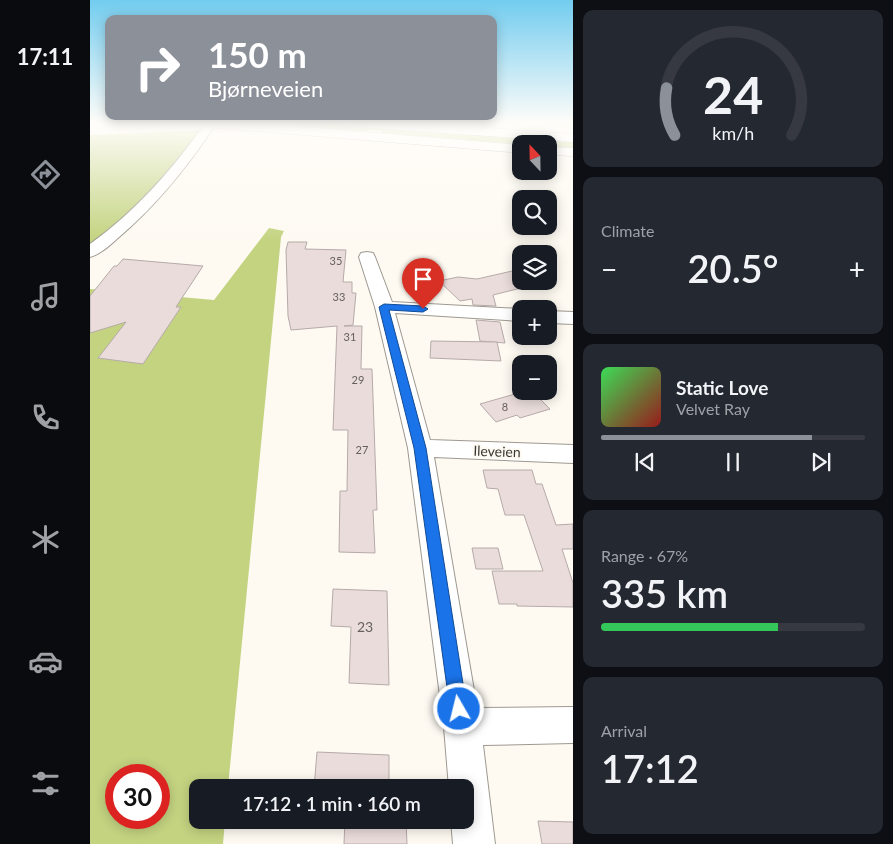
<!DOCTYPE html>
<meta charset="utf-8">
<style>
body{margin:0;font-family:Lato,sans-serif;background:#242831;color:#f1f3f6;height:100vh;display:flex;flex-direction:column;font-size:19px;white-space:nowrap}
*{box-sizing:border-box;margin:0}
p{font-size:16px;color:#9ea1a6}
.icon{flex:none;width:28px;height:28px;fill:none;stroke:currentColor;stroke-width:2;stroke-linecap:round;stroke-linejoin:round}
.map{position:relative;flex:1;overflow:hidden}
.sheet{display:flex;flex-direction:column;gap:10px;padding:10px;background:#0d0f14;width:320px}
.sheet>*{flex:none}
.hud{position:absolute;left:15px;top:15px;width:392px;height:105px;border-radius:10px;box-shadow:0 2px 12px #0003;background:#8c9099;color:#fff;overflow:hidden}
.needle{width:32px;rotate:338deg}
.buttons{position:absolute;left:422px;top:135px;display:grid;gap:10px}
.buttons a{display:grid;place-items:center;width:45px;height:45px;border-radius:10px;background:#171b24;box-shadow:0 2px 12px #0003;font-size:25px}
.speed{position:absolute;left:15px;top:764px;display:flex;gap:10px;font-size:25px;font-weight:700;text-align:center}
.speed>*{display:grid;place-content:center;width:65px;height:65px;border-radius:50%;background:#171b24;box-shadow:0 2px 12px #0003;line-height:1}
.speed .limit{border:8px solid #d22;background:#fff;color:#111}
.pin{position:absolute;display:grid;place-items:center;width:42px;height:42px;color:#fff;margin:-51px -21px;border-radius:50% 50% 50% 0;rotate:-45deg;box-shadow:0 0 5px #0007}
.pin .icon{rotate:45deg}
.me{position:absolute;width:55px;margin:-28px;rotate:352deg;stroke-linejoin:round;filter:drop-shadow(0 0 4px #0008)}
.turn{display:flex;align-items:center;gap:18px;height:105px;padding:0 20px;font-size:22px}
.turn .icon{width:65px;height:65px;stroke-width:2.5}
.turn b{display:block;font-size:35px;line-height:42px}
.big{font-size:38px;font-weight:600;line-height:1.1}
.sheet .card{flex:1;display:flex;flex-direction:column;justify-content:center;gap:8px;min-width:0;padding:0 18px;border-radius:10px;background:#242831}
.sheet .dial{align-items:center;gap:0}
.dial svg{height:130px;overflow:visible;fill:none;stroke:#363941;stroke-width:7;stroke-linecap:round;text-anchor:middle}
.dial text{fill:#f1f3f6;stroke:none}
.song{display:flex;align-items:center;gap:15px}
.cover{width:60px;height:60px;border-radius:8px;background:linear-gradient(135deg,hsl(130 70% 55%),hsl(0 70% 35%))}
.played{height:5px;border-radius:2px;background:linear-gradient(90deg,#8c9099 80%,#363941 80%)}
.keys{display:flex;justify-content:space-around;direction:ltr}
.heat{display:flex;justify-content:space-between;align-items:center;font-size:28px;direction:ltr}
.charge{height:8px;border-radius:4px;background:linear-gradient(90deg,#34c759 67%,#363941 0)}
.trip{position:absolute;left:99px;top:779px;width:285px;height:50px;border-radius:10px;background:#171b24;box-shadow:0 2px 12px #0003;font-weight:600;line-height:50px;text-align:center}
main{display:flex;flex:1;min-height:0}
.menu{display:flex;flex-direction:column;width:90px;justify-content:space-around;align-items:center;background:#090b0e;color:#9ea1a6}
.menu .icon{width:35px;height:35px}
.menu .selected{color:#8c9099}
.menu b{font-size:22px;color:#f1f3f6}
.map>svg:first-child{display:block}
.green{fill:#c3d380;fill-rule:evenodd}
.building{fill:#e9dcdb;stroke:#b6aaa9}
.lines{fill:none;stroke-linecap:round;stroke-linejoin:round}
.minor-casing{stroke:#9e9990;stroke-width:2}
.primary-casing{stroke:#9e9990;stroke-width:1}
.motorway-casing{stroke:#9e9990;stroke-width:1}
.minor{fill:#fff;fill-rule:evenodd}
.primary{fill:#fff;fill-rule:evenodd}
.motorway{fill:#fff;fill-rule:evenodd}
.route{fill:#1a73e8;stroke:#114b97}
.labels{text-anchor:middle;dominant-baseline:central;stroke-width:4;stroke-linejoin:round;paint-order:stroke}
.number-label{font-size:11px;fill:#66615e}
.street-label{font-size:14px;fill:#3a3834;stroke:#fefaf2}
.near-number-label{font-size:14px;fill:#66615e}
</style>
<main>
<nav class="menu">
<b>17:11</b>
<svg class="icon selected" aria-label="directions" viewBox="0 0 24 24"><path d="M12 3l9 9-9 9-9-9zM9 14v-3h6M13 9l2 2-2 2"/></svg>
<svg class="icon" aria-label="music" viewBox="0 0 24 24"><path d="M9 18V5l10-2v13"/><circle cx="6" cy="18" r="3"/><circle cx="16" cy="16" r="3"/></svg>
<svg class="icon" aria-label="phone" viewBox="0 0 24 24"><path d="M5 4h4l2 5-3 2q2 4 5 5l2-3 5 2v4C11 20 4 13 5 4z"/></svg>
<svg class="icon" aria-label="climate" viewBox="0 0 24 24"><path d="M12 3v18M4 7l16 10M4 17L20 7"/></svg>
<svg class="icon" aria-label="car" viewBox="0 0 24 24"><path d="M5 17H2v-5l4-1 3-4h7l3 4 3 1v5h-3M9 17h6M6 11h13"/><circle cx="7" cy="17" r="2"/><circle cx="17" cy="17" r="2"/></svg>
<svg class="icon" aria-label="filters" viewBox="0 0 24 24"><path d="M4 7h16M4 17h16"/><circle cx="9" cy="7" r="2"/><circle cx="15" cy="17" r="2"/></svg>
</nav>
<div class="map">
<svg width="483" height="844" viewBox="0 0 483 844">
<rect width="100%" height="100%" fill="#fefaf2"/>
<g class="green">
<path d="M 176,122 L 215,122 L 483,142 L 483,148 L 459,146 L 459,144 L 431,144 L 292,133 L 290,130 L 270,131 Z"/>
<path d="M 386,122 L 483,123 L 483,128 Z"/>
<path d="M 116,130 L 95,161 L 0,252 L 0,135 Z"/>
<path d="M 179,228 L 194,231 L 191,237 L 138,787 L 108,788 L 108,820 L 135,820 L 133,844 L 0,844 L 0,289 L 124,300 ZM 26,775 L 69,775 L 69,818 L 26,818 Z"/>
</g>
<g class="building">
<path d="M 198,242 L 217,242 L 215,249 L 256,250 L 253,282 L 262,282 L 262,293 L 266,293 L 263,325 L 254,326 L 272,326 L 271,369 L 282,369 L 287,510 L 283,510 L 285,553 L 249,552 L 250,491 L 257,491 L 258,430 L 243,430 L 247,326 L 201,330 L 198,316 L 196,250 Z"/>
<path d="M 33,259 L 113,266 L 86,307 L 91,307 L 53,364 L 8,358 L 36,322 L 0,333 L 0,296 L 24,266 L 27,266 Z"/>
<path d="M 431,269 L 431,288 L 403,295 L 406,306 L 383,305 L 382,299 L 370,301 L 349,281 L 368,277 L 387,279 Z"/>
<path d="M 386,320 L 410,322 L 415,343 L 390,341 Z"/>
<path d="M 341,341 L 407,342 L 411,361 L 340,358 Z"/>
<path d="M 432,392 L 438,398 L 447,396 L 460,409 L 430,418 L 427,415 L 406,422 L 390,404 Z"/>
<path d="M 393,470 L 442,470 L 446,484 L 452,484 L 466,525 L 483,524 L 483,549 L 472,549 L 483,583 L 483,607 L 427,606 L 427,604 L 409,604 L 402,571 L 453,571 L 434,515 L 415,515 L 408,489 L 397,488 Z"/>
<path d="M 382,548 L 408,548 L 413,569 L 386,569 Z"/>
<path d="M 243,589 L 297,591 L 299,685 L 259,683 L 261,627 L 241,626 Z"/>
<path d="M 227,752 L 299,755 L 299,788 L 224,788 Z"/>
<path d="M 255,820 L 316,820 L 317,844 L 254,844 Z"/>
<path d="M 448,821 L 483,822 L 483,844 L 452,844 Z"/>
</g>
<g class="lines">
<g class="minor-casing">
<g id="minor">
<path d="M 116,122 L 126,124 C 98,166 67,205 28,238 C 20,245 11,254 0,257 L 0,244 C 46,211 83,169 116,122 Z"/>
<path d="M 277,252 L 283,253 L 285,257 L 302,302 L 431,309 L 431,321 L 305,313 L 340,440 L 483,445 L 483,463 L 344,457 L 387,708 L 483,707 L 483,743 L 393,745 L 405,844 L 363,844 L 361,820 L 375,820 L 375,788 L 359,788 L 354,727 L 318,448 L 285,307 L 269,257 L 271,253 Z"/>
<path d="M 459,311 L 483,312 L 483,324 L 459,323 Z"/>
</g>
</g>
<g class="primary-casing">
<g id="primary">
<path d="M 98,122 L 155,122 L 431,145 L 431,153 L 104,126 Z"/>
<path d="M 459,147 L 483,148 L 483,156 L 459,155 Z"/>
</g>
</g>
<g class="motorway-casing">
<path id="motorway" d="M 248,122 L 315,122 L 483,134 L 483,142 L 254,126 Z"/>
</g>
<use href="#minor" class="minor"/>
<use href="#primary" class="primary"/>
<use href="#motorway" class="motorway"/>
</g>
<linearGradient id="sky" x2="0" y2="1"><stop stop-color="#72ccef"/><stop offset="0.51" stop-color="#fffdf9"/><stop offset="1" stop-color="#fffdf9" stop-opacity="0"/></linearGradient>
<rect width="483" height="241" fill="url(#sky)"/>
<path class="route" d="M 294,304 L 333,306 L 338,309 L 333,312 L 299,310 L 336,448 L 377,709 L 375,715 L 369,717 L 363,715 L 360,709 L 324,448 L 289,307 Z"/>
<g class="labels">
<g class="number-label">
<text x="246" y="260">35</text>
<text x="249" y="296">33</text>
<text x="260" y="336">31</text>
<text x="268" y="379">29</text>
<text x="415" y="406">8</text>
<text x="272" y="449">27</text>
</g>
<g class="street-label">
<text transform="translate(407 451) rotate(2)">Ileveien</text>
</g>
<g class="near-number-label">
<text x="275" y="626">23</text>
</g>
</g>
</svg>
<div class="buttons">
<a><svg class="needle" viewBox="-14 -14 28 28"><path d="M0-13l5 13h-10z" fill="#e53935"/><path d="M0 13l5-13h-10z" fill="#9ea1a6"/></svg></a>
<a><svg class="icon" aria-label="search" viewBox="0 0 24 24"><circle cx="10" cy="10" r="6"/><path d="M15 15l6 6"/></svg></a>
<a><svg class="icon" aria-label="layers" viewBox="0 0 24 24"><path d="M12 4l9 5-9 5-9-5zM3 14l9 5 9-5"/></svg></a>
<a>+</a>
<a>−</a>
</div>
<div class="speed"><div class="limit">30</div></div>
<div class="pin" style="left:333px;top:309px;background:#d93025"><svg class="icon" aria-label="arrive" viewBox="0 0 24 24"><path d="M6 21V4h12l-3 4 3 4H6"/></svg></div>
<svg class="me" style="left:369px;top:709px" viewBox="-20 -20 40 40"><circle r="17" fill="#1a73e8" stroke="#fff" stroke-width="3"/><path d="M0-11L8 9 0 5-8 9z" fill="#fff"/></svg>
<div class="trip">17:12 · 1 min · 160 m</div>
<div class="hud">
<div class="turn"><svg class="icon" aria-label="right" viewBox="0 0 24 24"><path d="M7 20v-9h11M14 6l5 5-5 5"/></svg><div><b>150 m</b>Bjørneveien</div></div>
</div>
</div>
<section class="sheet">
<div class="card dial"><svg viewBox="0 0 100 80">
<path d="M14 69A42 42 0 1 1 86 69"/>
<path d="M14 69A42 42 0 0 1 9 40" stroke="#8c9099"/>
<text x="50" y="56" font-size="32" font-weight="700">24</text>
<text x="50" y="72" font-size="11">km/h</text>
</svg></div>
<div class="card"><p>Climate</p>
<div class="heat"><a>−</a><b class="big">20.5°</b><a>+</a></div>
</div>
<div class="card">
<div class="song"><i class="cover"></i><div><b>Static Love</b><p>Velvet Ray</p></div></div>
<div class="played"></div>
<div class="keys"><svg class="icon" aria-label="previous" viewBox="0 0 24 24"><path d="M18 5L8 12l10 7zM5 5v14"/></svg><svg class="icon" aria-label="pause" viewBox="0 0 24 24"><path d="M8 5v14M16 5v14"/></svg><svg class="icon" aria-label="next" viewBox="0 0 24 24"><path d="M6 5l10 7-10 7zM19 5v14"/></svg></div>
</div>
<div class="card"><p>Range · 67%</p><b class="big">335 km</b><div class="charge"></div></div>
<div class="card"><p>Arrival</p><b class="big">17:12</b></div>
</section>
</main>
